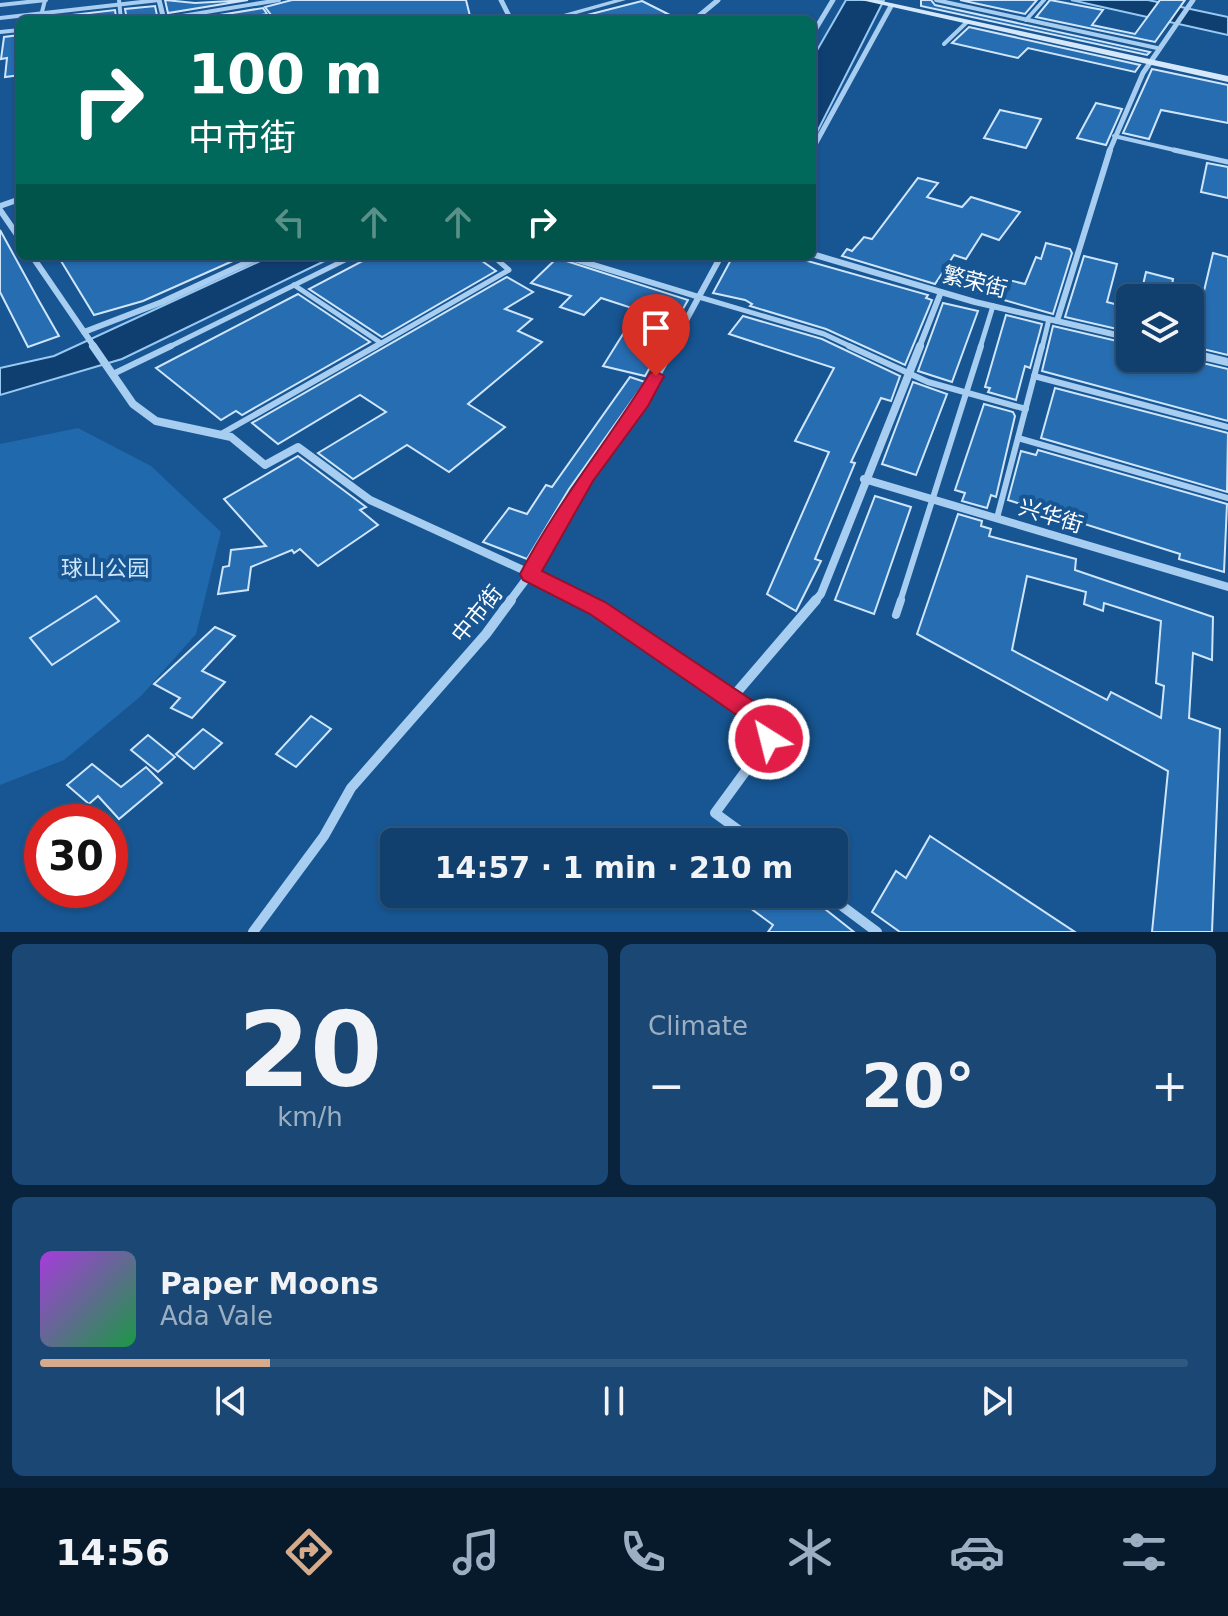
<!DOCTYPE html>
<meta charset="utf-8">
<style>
body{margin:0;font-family:"DejaVu Sans","Noto Sans SC",sans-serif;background:#1a4773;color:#f1f3f6;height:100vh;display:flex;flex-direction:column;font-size:30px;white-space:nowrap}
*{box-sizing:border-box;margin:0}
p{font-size:26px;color:#9cafc2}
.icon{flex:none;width:44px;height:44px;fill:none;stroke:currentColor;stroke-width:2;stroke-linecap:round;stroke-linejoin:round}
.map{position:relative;height:932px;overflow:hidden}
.sheet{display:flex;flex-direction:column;gap:12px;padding:12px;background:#09233c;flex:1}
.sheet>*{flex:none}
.top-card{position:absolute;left:16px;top:16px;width:800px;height:244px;border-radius:12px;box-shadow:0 2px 6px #0004,0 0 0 2px #305981;background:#00695c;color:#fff;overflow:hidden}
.controls{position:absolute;left:1116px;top:284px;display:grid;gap:16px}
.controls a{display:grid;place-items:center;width:88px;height:88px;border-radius:12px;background:#11406e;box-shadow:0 2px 6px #0004,0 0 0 2px #305981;font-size:40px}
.speed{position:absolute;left:24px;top:804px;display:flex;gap:16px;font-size:40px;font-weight:700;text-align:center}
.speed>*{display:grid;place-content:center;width:104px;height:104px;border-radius:50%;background:#11406e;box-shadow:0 2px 6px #0004,0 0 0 2px #305981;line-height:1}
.speed .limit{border:12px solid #d22;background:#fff;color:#111}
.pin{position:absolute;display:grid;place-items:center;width:68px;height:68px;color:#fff;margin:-82px -34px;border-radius:50% 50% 50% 0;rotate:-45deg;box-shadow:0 0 8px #0007}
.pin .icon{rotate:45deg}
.me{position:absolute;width:88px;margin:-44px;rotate:324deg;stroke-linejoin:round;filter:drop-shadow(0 0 6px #0008)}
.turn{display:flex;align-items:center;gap:28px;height:168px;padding:0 40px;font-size:36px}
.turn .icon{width:104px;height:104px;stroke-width:2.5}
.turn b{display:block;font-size:56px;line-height:68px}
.lanes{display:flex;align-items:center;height:76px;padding:0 40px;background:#0003;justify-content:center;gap:40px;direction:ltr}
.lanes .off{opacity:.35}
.big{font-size:60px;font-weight:800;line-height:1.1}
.sheet .tile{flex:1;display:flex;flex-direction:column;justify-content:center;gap:12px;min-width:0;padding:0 28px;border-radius:12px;background:#1a4773}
.sheet .dial{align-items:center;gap:0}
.dial b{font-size:104px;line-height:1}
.song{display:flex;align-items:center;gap:24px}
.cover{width:96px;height:96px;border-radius:12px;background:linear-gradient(135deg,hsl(280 70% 55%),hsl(140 70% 35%))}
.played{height:8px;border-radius:4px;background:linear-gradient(90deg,#d6ab8b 20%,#305981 20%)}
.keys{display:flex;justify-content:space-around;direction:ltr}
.heat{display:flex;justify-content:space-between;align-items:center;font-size:44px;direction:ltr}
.sheet .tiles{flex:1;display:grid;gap:12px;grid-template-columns:1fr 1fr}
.tile:last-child{grid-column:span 2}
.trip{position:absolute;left:380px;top:828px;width:468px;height:80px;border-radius:12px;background:#11406e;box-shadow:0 2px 6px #0004,0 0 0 2px #305981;font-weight:800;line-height:80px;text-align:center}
.dock{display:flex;height:128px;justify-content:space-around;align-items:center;background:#071a2c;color:#9cafc2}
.dock .icon{width:56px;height:56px}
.dock .selected{color:#d6ab8b}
.dock b{font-size:36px;color:#f1f3f6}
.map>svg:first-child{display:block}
.green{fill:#2069ac}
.water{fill:#0f3f70;stroke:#99c9f3;stroke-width:2}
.building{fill:#266db1;stroke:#cee5fb;stroke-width:2;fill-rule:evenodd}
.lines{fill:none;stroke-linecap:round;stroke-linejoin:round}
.service-far3{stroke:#a7cdf0;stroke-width:4}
.service-far2{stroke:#a7cdf0;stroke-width:5}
.service-far1{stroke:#a7cdf0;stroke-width:6}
.service{stroke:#a7cdf0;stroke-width:8}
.minor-far3{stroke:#a7cdf0;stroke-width:5}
.minor-far2{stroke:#a7cdf0;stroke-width:6}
.minor-far1{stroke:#a7cdf0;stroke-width:8}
.minor{stroke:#a7cdf0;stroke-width:10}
.tertiary{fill:#a7cdf0;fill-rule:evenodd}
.secondary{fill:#d5e8fb;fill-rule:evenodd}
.route{fill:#e11d48;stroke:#92132f;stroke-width:2}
.labels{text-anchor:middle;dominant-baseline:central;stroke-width:8;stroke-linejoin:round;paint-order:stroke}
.street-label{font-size:22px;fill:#fff;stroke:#175693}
.park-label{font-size:22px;fill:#cee5fb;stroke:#175693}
</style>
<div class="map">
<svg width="1228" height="932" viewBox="0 0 1228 932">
<rect width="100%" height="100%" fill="#175693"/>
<path class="green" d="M 78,428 L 151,466 L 221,532 L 196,634 L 141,696 L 64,760 L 0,785 L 0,444 Z"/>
<g class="water">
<path d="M 846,0 L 884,0 L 812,142 L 812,59 Z"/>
<path d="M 1071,0 L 1148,0 L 1228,17 L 1228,35 Z"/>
<path d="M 271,256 L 335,256 L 122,359 L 0,395 L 0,368 L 54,356 Z"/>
</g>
<g class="building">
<path d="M 165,0 L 195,3 L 248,0 L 168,13 Z"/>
<path d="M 292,0 L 466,0 L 471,20 L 275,20 L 265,7 Z"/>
<path d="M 921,0 L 931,0 L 935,5 L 1150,52 L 1147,55 L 921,6 Z"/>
<path d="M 960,0 L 1037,0 L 1025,14 Z"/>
<path d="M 1050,0 L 1103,10 L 1092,25 L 1135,34 L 1160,0 L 1185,0 L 1155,42 L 1036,17 Z"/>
<path d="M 642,1 L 668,14 L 646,20 L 587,20 L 587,15 Z"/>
<path d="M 155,6 L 158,20 L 127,20 L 125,9 Z"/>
<path d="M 263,8 L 267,14 L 232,20 L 189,20 Z"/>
<path d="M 115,10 L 116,17 L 45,20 L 46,18 Z"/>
<path d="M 969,27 L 1140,65 L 1135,72 L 1028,48 L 1018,58 L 952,43 Z"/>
<path d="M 20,35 L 20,75 L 5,77 L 7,58 L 1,59 L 4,37 Z"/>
<path d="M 1152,69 L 1228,85 L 1228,123 L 1161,110 L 1149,139 L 1123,133 Z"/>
<path d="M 1096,103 L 1122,109 L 1106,145 L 1077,138 Z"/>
<path d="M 1000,110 L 1041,119 L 1026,148 L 984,138 Z"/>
<path d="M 1207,163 L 1228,167 L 1228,198 L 1201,192 Z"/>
<path d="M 918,178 L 938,183 L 927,197 L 930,198 L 962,207 L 971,197 L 1020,212 L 999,240 L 982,234 L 966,259 L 954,255 L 935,284 L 842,256 L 847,249 L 852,251 L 864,237 L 872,239 Z"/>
<path d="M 0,230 L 39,301 L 59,336 L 28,347 L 0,292 Z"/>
<path d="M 1046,243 L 1070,249 L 1072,253 L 1053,314 L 976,292 L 983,274 L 1025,284 L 1036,257 L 1041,259 Z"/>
<path d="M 1213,253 L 1228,257 L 1228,355 L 1190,346 L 1190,327 L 1195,329 Z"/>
<path d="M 58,256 L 244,256 L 143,301 L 94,315 Z"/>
<path d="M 372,256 L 475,256 L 496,271 L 382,337 L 309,289 Z"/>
<path d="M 733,256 L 790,256 L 928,295 L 926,298 L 932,300 L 905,365 L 826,329 L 750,306 L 752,304 L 745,300 L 713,293 Z"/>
<path d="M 1084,256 L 1117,264 L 1107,302 L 1130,308 L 1130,332 L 1065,317 Z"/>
<path d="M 557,258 L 688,300 L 645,376 L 603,366 L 638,310 L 601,298 L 584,315 L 560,307 L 571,296 L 531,283 Z"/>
<path d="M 1146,272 L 1173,279 L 1170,298 L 1140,298 Z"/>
<path d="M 507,277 L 533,292 L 505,309 L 532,319 L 518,331 L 542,342 L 468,404 L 505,427 L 449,472 L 407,445 L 353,479 L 318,453 L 386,412 L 360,395 L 278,444 L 252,423 Z"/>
<path d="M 298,294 L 370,342 L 242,415 L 236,411 L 221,420 L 156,368 Z"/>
<path d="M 943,303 L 978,311 L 952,382 L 918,371 Z"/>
<path d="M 1006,315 L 1042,324 L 1030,368 L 1025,366 L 1016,400 L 988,392 L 990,388 L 985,387 Z"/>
<path d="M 743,316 L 822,339 L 900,376 L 891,401 L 881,398 L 851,462 L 855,463 L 815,559 L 821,561 L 796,611 L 767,594 L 829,452 L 795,441 L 834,368 L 729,334 Z"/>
<path d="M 1053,326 L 1130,344 L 1130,358 L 1161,358 L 1190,365 L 1190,360 L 1228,369 L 1228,421 L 1042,371 Z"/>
<path d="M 630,377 L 645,382 L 569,489 L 527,559 L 483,542 L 509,508 L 527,514 L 546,485 L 552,487 Z"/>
<path d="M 913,382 L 947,394 L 916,475 L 882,464 Z"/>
<path d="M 1055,388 L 1228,433 L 1227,492 L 1041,438 Z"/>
<path d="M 984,404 L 1013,412 L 1015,416 L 996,497 L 991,495 L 987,508 L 962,501 L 965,493 L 955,490 Z"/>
<path d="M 1038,450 L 1227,504 L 1224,572 L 1179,559 L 1180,554 L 1008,500 L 1021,451 L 1036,455 Z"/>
<path d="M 298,456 L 366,507 L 360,510 L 378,525 L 318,566 L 300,549 L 294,553 L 292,550 L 251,567 L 248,590 L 218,594 L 223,567 L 229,566 L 231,550 L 266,546 L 224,499 Z"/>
<path d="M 875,496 L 911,507 L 874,614 L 835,600 Z"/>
<path d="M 958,514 L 982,521 L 981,526 L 991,529 L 989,536 L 1076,559 L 1075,570 L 1213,617 L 1212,660 L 1193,653 L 1189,718 L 1220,729 L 1212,932 L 1152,932 L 1168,771 L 917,634 ZM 1027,576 L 1086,592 L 1084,604 L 1103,611 L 1104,603 L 1161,621 L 1156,683 L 1164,686 L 1161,718 L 1111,692 L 1107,700 L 1012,650 Z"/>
<path d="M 96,596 L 119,621 L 52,665 L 30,638 Z"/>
<path d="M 215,627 L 235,636 L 202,671 L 225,682 L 192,718 L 171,708 L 180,698 L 154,684 Z"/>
<path d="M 311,716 L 331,729 L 296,767 L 276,754 Z"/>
<path d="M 203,729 L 222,743 L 194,769 L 176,754 Z"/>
<path d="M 148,735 L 175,757 L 158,772 L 131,750 Z"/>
<path d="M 92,764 L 121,787 L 146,767 L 162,783 L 119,819 L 98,796 L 89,804 L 67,785 Z"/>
<path d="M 930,836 L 1075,932 L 900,932 L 872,912 L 896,871 L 906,878 Z"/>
<path d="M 731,894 L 806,894 L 854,932 L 768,932 L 773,925 Z"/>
</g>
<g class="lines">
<g class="service-far3">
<path d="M 119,0 L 121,20"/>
<path d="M 936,0 L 1157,48"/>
<path d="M 0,5 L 46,0"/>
<path d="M 0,18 L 159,0"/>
<path d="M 164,19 L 279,0"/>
<path d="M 40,20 L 45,0"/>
<path d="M 1026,20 L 1044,0"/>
<path d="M 0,32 L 20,30"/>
<path d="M 944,44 L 967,22"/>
<path d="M 1114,136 L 1183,152"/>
</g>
<g class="service-far2">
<path d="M 1174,150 L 1228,162"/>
<path d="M 294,285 L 381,343"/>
<path d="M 699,297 L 824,334 L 854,348"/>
<path d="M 167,348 L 353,256"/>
<path d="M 373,348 L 509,270 L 493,256"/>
<path d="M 980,348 L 993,306"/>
<path d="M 1042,348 L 1049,319"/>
</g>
<g class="service-far1">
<path d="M 849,346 L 928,382 L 1026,409"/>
<path d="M 113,374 L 171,346"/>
<path d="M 1034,376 L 1228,427"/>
<path d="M 221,434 L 376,346"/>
<path d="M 1018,438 L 1228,498"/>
<path d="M 997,518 L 1042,346"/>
<path d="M 900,602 L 981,346"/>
</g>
<path class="service" d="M 896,615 L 901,600"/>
<g class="minor-far3">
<path d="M 159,0 L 164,20"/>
<path d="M 501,0 L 511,20"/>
<path d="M 694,20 L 718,0"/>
<path d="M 812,35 L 833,0"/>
<path d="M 812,150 L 891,6"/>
<path d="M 1109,152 L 1143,73 L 1193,0"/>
</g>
<g class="minor-far2">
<path d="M 0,210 L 20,239"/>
<path d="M 812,254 L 975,302 L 1130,338"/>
<path d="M 32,256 L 95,348"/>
<path d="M 564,256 L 699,297"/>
<path d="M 1057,321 L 1110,150"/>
<path d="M 84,332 L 162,302 L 261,256"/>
<path d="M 671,348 L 721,256"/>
<path d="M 919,348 L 941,292"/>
</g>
<g class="minor-far1">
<path d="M 93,346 L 133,404 L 156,421 L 231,437 L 265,465 L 298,447 L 370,500 L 569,591 L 586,602"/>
<path d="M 1190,353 L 1228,362"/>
<path d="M 864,479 L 1228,587"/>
<path d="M 509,602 L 536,566 L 587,476 L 642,402 L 673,346"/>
<path d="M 814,602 L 821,594 L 920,346"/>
</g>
<g class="minor">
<path d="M 583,600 L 766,722 L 769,739 L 715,813 L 755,842"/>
<path d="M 731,699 L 816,600"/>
<path d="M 826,894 L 877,932"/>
<path d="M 253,932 L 324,836 L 351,788 L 486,634 L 511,600"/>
</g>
<g class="tertiary">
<path d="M 614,0 L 626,0 L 555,20 L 542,20 Z"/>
<path d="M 20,196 L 20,202 L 0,209 L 0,203 Z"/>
</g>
<path class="secondary" d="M 861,0 L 877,0 L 1228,76 L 1228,82 Z"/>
</g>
<path class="route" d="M 656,371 L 664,376 L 648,406 L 593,481 L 542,571 L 605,602 L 774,715 L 780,739 L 777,747 L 769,750 L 760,747 L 755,728 L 741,718 L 590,614 L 523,580 L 520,574 C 557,503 608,441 650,373 Z"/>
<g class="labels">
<g class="street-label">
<text transform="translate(975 282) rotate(14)">繁荣街</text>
<text transform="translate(1051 516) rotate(17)">兴华街</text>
<text transform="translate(477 614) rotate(-51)">中市街</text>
</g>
<g class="park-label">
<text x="105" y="568">球山公园</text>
</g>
</g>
</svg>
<div class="controls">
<a><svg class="icon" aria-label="layers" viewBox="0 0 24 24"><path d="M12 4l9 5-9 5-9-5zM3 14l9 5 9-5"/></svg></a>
</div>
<div class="speed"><div class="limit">30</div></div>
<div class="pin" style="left:656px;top:376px;background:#d93025"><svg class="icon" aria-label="arrive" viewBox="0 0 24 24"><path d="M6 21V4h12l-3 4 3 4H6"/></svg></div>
<svg class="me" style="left:769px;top:739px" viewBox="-20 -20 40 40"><circle r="17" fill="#e11d48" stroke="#fff" stroke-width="3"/><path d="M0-11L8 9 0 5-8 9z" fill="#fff"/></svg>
<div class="trip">14:57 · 1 min · 210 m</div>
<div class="top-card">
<div class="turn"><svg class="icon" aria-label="right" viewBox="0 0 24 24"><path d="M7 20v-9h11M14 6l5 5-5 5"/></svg><div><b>100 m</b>中市街</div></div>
<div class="lanes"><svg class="icon off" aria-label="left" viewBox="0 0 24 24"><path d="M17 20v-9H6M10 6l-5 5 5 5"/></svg><svg class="icon off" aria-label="ahead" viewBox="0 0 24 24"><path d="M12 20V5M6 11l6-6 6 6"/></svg><svg class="icon off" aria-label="ahead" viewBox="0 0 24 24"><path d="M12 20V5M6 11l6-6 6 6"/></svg><svg class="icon" aria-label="right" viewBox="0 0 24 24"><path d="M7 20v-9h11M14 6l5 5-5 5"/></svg></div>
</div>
</div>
<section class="sheet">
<div class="tiles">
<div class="tile dial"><b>20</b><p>km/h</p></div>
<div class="tile"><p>Climate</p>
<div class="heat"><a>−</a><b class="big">20°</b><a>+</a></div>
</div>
<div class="tile">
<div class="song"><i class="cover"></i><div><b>Paper Moons</b><p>Ada Vale</p></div></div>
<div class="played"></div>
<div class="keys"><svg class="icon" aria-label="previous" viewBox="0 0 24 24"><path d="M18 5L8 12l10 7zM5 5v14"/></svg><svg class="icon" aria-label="pause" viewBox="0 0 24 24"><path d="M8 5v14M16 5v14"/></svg><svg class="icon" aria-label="next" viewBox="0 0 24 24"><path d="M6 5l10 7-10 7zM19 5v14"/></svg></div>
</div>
</div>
</section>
<nav class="dock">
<b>14:56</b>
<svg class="icon selected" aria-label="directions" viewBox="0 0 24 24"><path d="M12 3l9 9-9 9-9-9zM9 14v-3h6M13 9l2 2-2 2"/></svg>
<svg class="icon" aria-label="music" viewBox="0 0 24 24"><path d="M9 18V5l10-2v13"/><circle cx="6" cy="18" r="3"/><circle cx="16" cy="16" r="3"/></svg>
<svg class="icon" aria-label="phone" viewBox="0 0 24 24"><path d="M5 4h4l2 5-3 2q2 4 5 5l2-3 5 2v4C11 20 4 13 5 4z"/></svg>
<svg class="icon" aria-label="climate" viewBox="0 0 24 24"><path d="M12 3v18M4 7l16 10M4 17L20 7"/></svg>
<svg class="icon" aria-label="car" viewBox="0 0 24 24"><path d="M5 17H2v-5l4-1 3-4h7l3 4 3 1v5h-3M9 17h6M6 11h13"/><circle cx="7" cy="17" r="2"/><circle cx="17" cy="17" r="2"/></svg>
<svg class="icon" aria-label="filters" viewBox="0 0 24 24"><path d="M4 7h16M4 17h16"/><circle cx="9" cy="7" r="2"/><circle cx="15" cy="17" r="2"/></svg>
</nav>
